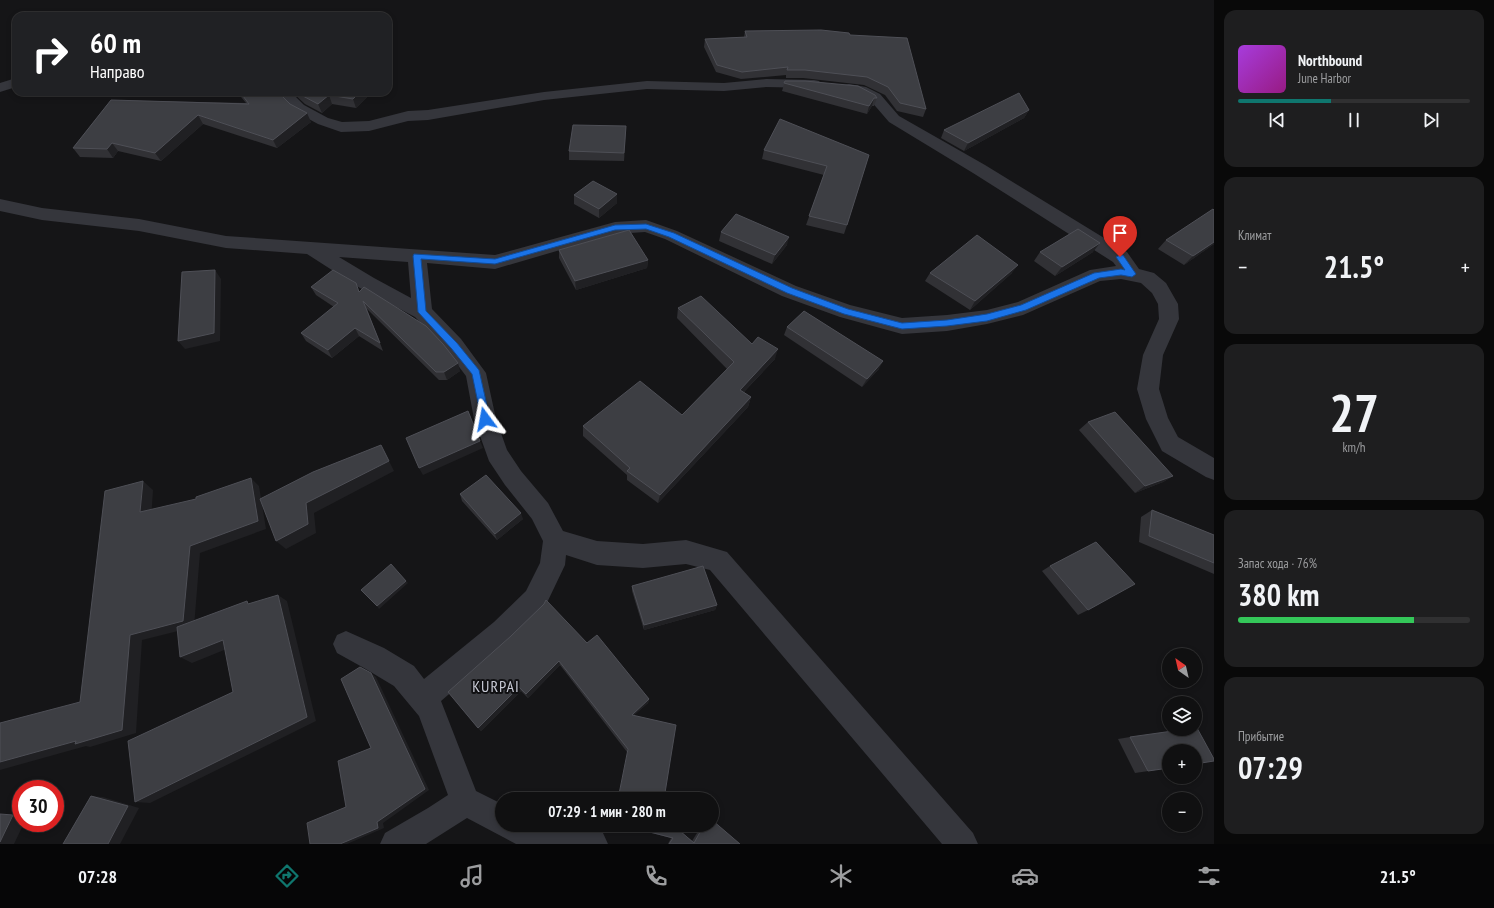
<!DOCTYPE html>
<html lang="ru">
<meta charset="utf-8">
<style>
body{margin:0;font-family:"PT Sans Narrow",sans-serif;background:#1e1e1f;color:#f1f3f6;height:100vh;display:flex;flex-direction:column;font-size:15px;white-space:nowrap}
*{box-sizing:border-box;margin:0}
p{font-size:13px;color:#9c9d9f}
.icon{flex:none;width:22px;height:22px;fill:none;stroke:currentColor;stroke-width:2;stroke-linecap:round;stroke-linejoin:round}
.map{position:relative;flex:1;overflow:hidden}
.details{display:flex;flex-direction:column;gap:10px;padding:10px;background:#090909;width:280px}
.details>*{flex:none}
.guide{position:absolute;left:12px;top:12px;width:380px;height:84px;border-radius:12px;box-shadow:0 2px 6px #0003,0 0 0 1px #303031;background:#202124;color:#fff;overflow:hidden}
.needle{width:26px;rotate:326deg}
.buttons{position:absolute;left:1162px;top:648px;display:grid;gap:8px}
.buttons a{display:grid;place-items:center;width:40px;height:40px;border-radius:50%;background:#101011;box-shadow:0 2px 6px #0003,0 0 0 1px #303031;font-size:20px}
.speed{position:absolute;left:12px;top:780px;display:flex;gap:8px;font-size:20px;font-weight:700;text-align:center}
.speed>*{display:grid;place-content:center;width:52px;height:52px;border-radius:50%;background:#101011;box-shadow:0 2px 6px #0003,0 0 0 1px #303031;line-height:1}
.speed .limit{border:6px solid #d22;background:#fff;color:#111}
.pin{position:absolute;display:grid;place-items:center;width:34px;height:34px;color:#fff;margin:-41px -17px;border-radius:50% 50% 50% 0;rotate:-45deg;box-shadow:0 0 4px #0007}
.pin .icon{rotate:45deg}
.me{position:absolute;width:44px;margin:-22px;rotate:347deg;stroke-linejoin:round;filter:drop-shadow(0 0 3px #0008)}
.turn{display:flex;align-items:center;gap:14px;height:84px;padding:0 12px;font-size:18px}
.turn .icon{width:52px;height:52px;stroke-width:2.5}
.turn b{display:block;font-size:28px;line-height:34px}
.big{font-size:30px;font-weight:600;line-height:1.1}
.details .card{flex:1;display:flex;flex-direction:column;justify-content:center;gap:6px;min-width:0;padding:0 14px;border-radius:12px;background:#1e1e1f}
.details .dial{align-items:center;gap:0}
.dial b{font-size:52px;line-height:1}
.song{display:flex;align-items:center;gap:12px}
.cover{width:48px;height:48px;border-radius:6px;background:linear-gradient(135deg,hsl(280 70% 55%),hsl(310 70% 35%))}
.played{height:4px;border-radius:2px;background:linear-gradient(90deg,#0f766e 40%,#303031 40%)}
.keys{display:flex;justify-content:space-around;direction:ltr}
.heat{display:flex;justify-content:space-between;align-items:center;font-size:22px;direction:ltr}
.charge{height:6px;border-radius:3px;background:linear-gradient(90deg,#34c759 76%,#303031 0)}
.trip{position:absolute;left:495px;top:792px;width:224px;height:40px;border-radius:20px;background:#101011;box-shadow:0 2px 6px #0003,0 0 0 1px #303031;font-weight:600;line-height:40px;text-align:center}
.dock{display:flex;height:64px;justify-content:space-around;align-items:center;background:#060607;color:#9c9d9f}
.dock .icon{width:28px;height:28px}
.dock .current{color:#0f766e}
.dock b{font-size:18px;color:#f1f3f6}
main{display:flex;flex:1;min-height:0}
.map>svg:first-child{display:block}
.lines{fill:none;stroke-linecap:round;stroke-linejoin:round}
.street{fill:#35363c;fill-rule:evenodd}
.wall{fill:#313135}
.shaded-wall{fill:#202023}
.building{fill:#3d3e43;stroke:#4e4f56}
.route{fill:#1a73e8;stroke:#114b97}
.labels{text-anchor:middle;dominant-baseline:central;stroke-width:4;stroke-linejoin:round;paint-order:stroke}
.near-quarter-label{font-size:16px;letter-spacing:1px;fill:#c7c9d4;stroke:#101012}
</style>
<main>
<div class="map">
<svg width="1214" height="844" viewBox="0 0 1214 844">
<rect width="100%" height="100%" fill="#151517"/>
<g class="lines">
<g class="street">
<path d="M 16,78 L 16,87 L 0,92 L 0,83 Z"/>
<path d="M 766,79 L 814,80 L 819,81 L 821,84 L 819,87 L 814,88 L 766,87 L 724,91 L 647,89 L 544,100 L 428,120 L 408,121 L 369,131 L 341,132 L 318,124 L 294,111 L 275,92 L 291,92 L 304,105 L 328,118 L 342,122 L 369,121 L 408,111 L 428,110 L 544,92 L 647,81 L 724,83 Z"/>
<path d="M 849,84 L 866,87 L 880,94 L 899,116 L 985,165 L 1127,252 L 1139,269 L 1154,273 L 1166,283 L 1178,304 L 1179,319 L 1163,355 L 1159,389 L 1168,418 L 1178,437 L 1214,458 L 1214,480 L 1206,477 L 1162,451 L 1146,419 L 1137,389 L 1143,355 L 1159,319 L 1158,304 L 1152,293 L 1141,283 L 1121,279 L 1100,281 L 1023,315 L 987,324 L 947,331 L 902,334 L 840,317 L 782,296 L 665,239 L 645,232 L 615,234 L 495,269 L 427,263 L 432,309 L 461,339 L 486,373 L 496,419 L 507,450 L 521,471 L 548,503 L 563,531 L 597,541 L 643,544 L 686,540 L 727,552 L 973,833 L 978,844 L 942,844 L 710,570 L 686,564 L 643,568 L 597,565 L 566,555 L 565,565 L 544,609 L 512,640 L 441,701 L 476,791 L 502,804 L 502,825 L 585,825 L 603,833 L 608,844 L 516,844 L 467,818 L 426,844 L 380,844 L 385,833 L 428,808 L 448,795 L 419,716 L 394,686 L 364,668 L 337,653 L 333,644 L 337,635 L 346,631 L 384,648 L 414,666 L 424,679 L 494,622 L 526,591 L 540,563 L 543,541 L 532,519 L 505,485 L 489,461 L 474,419 L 466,376 L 447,351 L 415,317 L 360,288 L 307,254 L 226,248 L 139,231 L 42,220 L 0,211 L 0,199 L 42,208 L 139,219 L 226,236 L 495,255 L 615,222 L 646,220 L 677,231 L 796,286 L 850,305 L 902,318 L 947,315 L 987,310 L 1018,302 L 1090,270 L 1116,266 L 1113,262 L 973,173 L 889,122 L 870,100 L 859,95 L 844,91 L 842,88 L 844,85 ZM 339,257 L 408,262 L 411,298 L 374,278 Z"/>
</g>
</g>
<g class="wall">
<path d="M 745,31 L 850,35 L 926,109 L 923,117 L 897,111 L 885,95 L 864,85 L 803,78 L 786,78 L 786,75 L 741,79 L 716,72 L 704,47 L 705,39 L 744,37 Z"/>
<path d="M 785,81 L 877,98 L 874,106 L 872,106 L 867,114 L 782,91 Z"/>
<path d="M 237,92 L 278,92 L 290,104 L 311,122 L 277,148 L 203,124 L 161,161 L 118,151 L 113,158 L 80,157 L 73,148 L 111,100 L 246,103 Z"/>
<path d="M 292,92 L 372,92 L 356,108 L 332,104 L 322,113 L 305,104 Z"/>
<path d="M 1029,110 L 1024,118 L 964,151 L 941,138 L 944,130 Z"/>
<path d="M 626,126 L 624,161 L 569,160 L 569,151 Z"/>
<path d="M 764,150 L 869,155 L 847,225 L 844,234 L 806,225 L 824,175 L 762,159 Z"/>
<path d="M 617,194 L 617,203 L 599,218 L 574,204 L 574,195 Z"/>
<path d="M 721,232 L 787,245 L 772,264 L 719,241 Z"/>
<path d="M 1166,240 L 1214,244 L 1184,265 L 1158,249 Z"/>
<path d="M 559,250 L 648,260 L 647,268 L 576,290 L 559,258 Z"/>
<path d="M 1040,252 L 1093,252 L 1055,276 L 1034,261 Z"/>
<path d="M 930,273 L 1012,273 L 970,310 L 925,281 Z"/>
<path d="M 311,287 L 360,292 L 460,371 L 447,380 L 439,380 L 367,309 L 383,351 L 359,336 L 332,358 L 306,341 L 301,333 L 334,307 L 316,295 Z"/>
<path d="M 678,308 L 752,344 L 775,359 L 744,392 L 751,397 L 748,407 L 658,503 L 627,480 L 627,475 L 583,436 L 583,426 L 682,415 L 727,369 L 677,318 Z"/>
<path d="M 787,327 L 879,369 L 862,387 L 784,335 Z"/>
<path d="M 1088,422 L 1173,476 L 1163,482 L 1135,493 L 1079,430 Z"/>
<path d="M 460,494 L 523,519 L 497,540 L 462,501 Z"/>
<path d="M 1152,510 L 1214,535 L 1214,574 L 1139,542 L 1141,517 Z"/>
<path d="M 1050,566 L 1088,610 L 1078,615 L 1042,571 Z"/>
<path d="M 632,586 L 717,605 L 715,610 L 644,630 L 632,591 Z"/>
<path d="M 587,643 L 649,699 L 648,703 L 634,715 L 627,752 L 560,665 L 528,698 L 521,691 L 481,731 L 448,692 Z"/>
<path d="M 1130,737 L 1169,768 L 1135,773 L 1118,739 Z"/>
<path d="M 620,825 L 673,825 L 692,841 L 702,825 L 712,825 L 740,844 L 668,844 L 671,838 Z"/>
</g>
<g class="shaded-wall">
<path d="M 360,92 L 372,92 L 356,108 L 353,99 Z"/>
<path d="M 329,95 L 332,104 L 322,113 L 318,104 Z"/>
<path d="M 874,98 L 872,106 L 867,114 L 869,106 Z"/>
<path d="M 1029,110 L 1024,118 L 964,151 L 968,143 Z"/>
<path d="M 307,113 L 311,122 L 277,148 L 273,140 Z"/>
<path d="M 198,115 L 203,124 L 161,161 L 155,153 Z"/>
<path d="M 626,126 L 626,135 L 624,161 L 624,153 Z"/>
<path d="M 112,143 L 118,151 L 113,158 L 107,149 Z"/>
<path d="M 617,194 L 617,203 L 599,218 L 599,209 Z"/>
<path d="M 789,237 L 787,245 L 772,264 L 775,255 Z"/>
<path d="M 1214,242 L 1214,244 L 1184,265 L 1193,256 Z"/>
<path d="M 1100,243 L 1093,252 L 1055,276 L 1062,267 Z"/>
<path d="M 648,260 L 647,268 L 576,290 L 575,281 Z"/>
<path d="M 1018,265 L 1012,273 L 970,310 L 975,301 Z"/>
<path d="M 215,270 L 221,279 L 220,341 L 185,349 L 178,341 Z"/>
<path d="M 355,328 L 359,336 L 332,358 L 328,350 Z"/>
<path d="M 778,349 L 775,359 L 737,399 L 740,390 Z"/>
<path d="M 883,361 L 879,369 L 862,387 L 867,379 Z"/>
<path d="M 458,363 L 460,371 L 447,380 L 444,372 Z"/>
<path d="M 751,397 L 748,407 L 658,503 L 660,495 Z"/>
<path d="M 480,441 L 483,448 L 423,475 L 419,468 Z"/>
<path d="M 381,445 L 394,471 L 314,513 L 316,533 L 286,549 L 276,541 L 306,503 Z"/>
<path d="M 1173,476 L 1163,482 L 1135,493 L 1145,486 Z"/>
<path d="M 251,478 L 259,486 L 266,529 L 200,553 L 194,627 L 142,640 L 136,733 L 90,747 L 86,746 L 0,770 L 0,762 L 76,741 L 130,635 L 190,546 Z"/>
<path d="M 143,481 L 153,490 L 151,520 L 140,512 Z"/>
<path d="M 521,513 L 523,519 L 497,540 L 495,534 Z"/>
<path d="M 406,581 L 408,583 L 379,609 L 377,606 Z"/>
<path d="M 278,595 L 287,601 L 316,721 L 150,803 L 135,802 L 307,717 Z"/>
<path d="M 717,605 L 715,610 L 644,630 L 644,625 Z"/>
<path d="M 223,640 L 234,646 L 192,663 L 180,657 Z"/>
<path d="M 559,661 L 560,665 L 528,698 L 526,694 Z"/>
<path d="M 371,673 L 376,677 L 429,790 L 383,823 L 384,828 L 347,844 L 340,844 L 377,822 Z"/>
<path d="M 519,687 L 521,691 L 481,731 L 478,728 Z"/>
<path d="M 649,699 L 648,703 L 631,718 L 632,715 Z"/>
<path d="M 91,796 L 103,797 L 139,808 L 120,844 L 108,844 Z"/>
<path d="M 13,815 L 21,816 L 21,823 L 24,823 L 14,844 L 0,844 L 0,842 Z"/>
</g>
<g class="building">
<path d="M 821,30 L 849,33 L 850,35 L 907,38 L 926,109 L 900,103 L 888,87 L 867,77 L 805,70 L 787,70 L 788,67 L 742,72 L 717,65 L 705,39 L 747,37 L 745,31 Z"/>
<path d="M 785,81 L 805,81 L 858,86 L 875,95 L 877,98 L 874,98 L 869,106 L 784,83 Z"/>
<path d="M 240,92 L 278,92 L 290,104 L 307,113 L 273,140 L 198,115 L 155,153 L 112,143 L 107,149 L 73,148 L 111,100 L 249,104 Z"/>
<path d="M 298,92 L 360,92 L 353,99 L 329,95 L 318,104 L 301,95 Z"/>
<path d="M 1019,93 L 1029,110 L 968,143 L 944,130 Z"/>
<path d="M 780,119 L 869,155 L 847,225 L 809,216 L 827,166 L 764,150 Z"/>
<path d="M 573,125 L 626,126 L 624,153 L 569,151 Z"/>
<path d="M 593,181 L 617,194 L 599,209 L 574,195 Z"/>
<path d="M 1213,209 L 1214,210 L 1214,242 L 1193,256 L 1166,240 Z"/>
<path d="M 736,214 L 789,237 L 775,255 L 721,232 Z"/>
<path d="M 1078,229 L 1100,243 L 1062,267 L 1040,252 Z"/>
<path d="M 629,230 L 648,260 L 575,281 L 559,250 Z"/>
<path d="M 977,235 L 1018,265 L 975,301 L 930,273 Z"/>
<path d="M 215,270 L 214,333 L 178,341 L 182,272 Z"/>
<path d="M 333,270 L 356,283 L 359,292 L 364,287 L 426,326 L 443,344 L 458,363 L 444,372 L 436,372 L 363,301 L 380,343 L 355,328 L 328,350 L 301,333 L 338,303 L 311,287 Z"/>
<path d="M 701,296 L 752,344 L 758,337 L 778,349 L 740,390 L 751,397 L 660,495 L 627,471 L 630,468 L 583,426 L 640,381 L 682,415 L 734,362 L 678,308 Z"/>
<path d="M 804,311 L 883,361 L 867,379 L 787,327 Z"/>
<path d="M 468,411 L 480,441 L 419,468 L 406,438 Z"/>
<path d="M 1115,412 L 1173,476 L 1145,486 L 1088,422 Z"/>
<path d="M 381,445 L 389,461 L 306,503 L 308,524 L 276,541 L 260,499 L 313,472 Z"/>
<path d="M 486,475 L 521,513 L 495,534 L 460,494 Z"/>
<path d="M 251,478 L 258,521 L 190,546 L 183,621 L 130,635 L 122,730 L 75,744 L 76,741 L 0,762 L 0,723 L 80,702 L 105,491 L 143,481 L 140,512 L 196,499 L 196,497 Z"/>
<path d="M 1152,510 L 1214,535 L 1214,563 L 1149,536 Z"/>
<path d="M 1096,542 L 1135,584 L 1088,610 L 1050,566 Z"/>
<path d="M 391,564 L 406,581 L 377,606 L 361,590 Z"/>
<path d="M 703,566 L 717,605 L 644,625 L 632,586 Z"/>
<path d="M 278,595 L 307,717 L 135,802 L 128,741 L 233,692 L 223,640 L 180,657 L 177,627 L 247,601 L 248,604 Z"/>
<path d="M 546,600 L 587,643 L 597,635 L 649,699 L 632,715 L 676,725 L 664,799 L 618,799 L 628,749 L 559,661 L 526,694 L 519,687 L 478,728 L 448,692 L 511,636 L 544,604 Z"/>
<path d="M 360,667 L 371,673 L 425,789 L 377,822 L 378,828 L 340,844 L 310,844 L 307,823 L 346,807 L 338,761 L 371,748 L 341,679 Z"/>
<path d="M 1195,728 L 1197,728 L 1214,759 L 1214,761 L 1195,764 L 1195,751 L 1169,751 L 1169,768 L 1148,771 L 1130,737 L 1187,729 L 1195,729 Z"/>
<path d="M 91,796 L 128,806 L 108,844 L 63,844 Z"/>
<path d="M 0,814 L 13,815 L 0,842 Z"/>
<path d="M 712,820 L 740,844 L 669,844 L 673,838 L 623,825 L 673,825 L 694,843 L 704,825 L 712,825 Z"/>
</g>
<path class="route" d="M 646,224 L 674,233 L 792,288 L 848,309 L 902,323 L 947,320 L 987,314 L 1021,305 L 1094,273 L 1121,269 L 1125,270 L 1116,257 L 1120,255 L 1123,255 L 1136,274 L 1132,277 L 1121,275 L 1099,278 L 1026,310 L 987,321 L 947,326 L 902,329 L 844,314 L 787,293 L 669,237 L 646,229 L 615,230 L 495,264 L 421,259 L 426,311 L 457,343 L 479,370 L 490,419 L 489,422 L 482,422 L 472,374 L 451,348 L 418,312 L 413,256 L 414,254 L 495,259 L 615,225 Z"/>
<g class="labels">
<g class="near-quarter-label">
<text x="496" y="686">KURPAI</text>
</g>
</g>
</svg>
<div class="buttons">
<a><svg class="needle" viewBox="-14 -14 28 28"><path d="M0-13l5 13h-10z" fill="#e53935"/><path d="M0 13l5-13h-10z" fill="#9c9d9f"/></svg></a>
<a><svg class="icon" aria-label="layers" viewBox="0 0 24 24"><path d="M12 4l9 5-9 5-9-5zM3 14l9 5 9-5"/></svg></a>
<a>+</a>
<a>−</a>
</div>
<div class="speed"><div class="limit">30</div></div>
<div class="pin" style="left:1120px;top:257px;background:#d93025"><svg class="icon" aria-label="arrive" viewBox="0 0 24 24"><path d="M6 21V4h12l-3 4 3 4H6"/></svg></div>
<svg class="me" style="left:485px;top:419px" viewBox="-20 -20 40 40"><path d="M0-17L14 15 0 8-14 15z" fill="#1a73e8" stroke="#fff" stroke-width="4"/></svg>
<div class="trip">07:29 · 1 мин · 280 m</div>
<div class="guide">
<div class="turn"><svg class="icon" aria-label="right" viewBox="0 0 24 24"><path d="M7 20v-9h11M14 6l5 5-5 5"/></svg><div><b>60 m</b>Направо</div></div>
</div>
</div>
<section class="details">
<div class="card">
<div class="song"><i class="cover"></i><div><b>Northbound</b><p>June Harbor</p></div></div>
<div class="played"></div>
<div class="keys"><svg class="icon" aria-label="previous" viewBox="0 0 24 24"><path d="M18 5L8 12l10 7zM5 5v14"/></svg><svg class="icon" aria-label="pause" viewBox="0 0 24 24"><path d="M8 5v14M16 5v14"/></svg><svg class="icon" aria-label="next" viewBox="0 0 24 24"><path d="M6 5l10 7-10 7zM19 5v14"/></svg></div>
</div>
<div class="card"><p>Климат</p>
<div class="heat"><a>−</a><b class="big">21.5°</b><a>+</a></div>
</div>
<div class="card dial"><b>27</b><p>km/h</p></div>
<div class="card"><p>Запас хода · 76%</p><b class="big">380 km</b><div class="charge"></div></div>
<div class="card"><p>Прибытие</p><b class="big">07:29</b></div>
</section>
</main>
<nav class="dock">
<b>07:28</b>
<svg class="icon current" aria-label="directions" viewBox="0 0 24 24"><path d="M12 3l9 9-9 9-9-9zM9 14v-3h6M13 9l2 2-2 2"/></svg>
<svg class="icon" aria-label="music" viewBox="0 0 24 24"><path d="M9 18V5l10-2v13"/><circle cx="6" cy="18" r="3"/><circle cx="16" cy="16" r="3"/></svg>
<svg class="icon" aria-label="phone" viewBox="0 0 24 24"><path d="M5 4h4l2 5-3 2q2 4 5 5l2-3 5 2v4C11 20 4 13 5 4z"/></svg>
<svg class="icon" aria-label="climate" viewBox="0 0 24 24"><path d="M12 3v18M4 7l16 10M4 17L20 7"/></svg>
<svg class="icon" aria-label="car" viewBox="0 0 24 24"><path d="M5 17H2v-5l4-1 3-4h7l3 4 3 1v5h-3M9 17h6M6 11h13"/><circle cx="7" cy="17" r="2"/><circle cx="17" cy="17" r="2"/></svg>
<svg class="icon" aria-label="filters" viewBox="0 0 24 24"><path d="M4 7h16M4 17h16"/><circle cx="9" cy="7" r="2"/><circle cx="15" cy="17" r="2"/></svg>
<b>21.5°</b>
</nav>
